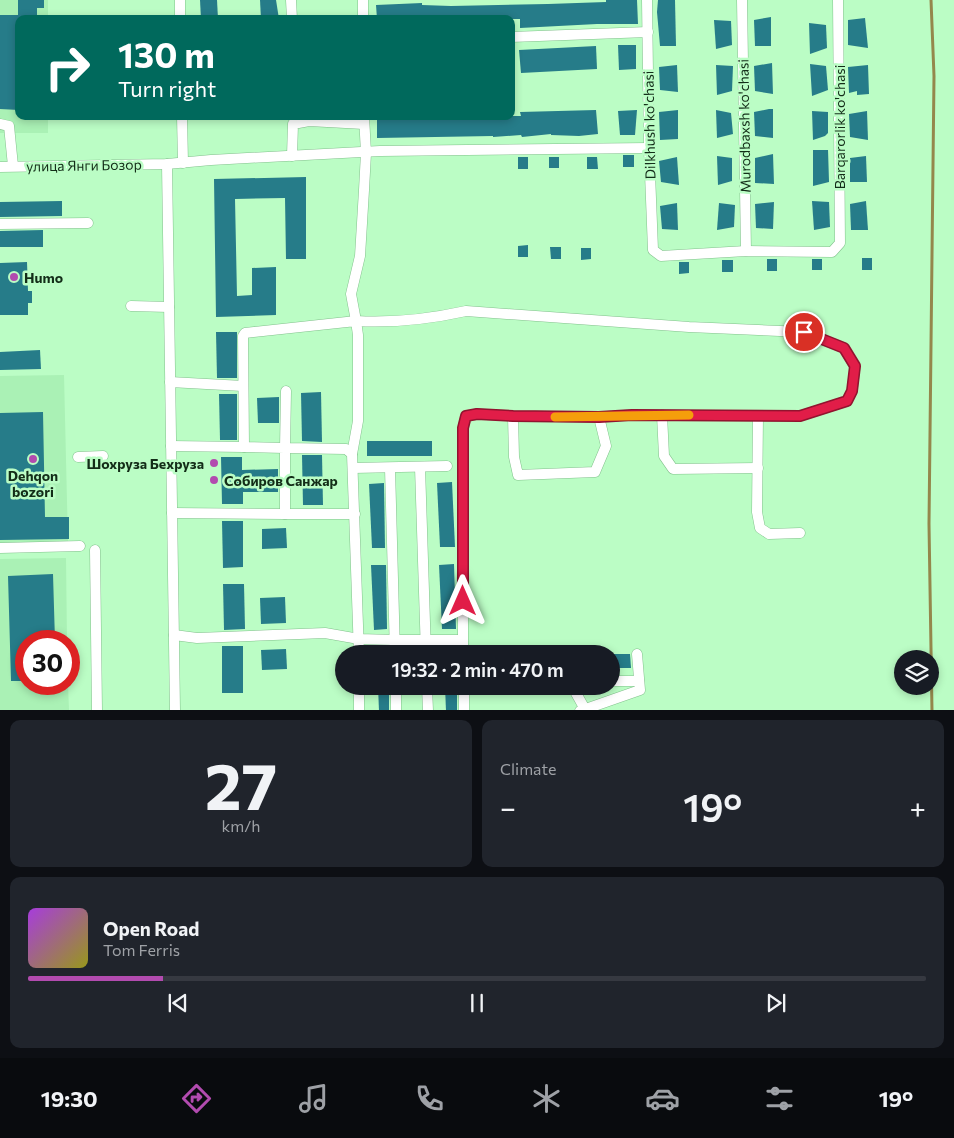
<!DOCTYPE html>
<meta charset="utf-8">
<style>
body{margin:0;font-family:Commissioner,sans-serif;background:#20242c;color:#f1f3f6;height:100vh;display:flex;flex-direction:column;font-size:19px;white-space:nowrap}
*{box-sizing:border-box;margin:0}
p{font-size:16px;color:#9ea1a6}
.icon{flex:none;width:28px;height:28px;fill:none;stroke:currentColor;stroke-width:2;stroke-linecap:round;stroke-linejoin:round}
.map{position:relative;height:710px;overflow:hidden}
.side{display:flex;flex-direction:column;gap:10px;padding:10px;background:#0d0f14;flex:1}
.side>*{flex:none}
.guide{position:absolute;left:15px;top:15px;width:500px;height:105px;border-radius:10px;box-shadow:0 2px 8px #0003;background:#00695c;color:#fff;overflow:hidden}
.tools{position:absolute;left:894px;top:650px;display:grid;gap:10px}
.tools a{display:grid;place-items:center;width:45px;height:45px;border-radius:50%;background:#171b24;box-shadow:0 2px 8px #0003;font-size:25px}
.speed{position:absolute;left:15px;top:630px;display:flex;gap:10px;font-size:25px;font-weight:700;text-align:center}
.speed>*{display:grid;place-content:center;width:65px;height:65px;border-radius:50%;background:#171b24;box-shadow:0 2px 8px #0003;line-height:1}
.speed .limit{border:8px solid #d22;background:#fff;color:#111}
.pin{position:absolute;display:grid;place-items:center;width:42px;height:42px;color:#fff;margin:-21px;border:2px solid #fff;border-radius:50%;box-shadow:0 1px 5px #0007}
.me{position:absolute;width:55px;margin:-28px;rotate:0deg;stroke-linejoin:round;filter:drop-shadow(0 0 4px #0008)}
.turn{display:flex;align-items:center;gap:18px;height:105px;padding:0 20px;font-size:22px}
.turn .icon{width:65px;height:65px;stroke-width:2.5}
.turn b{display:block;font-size:35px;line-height:42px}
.big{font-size:38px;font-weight:600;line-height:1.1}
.side .card{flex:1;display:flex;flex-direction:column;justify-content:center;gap:8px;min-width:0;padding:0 18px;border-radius:10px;background:#20242c}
.side .dial{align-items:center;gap:0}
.dial b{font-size:65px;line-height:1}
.song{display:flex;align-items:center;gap:15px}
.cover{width:60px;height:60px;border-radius:8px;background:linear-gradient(135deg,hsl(280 70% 55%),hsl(60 70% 35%))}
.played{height:5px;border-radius:2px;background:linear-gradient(90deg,#b24baf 15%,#363941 15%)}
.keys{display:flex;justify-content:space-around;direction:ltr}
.heat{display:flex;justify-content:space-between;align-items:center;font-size:28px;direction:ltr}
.side .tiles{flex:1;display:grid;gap:10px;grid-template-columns:1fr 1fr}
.card:last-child{grid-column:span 2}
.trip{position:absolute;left:335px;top:645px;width:285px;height:50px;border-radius:25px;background:#171b24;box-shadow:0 2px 8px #0003;font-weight:600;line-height:50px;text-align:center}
.tabs{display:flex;height:80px;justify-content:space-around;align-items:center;background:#090b0e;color:#9ea1a6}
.tabs .icon{width:35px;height:35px}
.tabs .active{color:#b24baf}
.tabs b{font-size:22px;color:#f1f3f6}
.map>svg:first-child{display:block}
.built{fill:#aaf1b5}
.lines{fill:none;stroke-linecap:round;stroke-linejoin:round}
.stream{stroke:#94874c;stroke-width:3}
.building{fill:#267c89}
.minor-casing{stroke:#82c18c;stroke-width:11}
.minor{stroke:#fff;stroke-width:10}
.route-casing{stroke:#92132f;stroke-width:12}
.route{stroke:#e11d48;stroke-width:9}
.slow{stroke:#f59e0b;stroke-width:9}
.poi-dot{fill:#b24baf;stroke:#bbfdc5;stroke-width:2}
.labels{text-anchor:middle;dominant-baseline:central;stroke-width:5;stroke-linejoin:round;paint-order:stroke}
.street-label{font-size:14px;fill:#132d18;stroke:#bbfdc5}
.poi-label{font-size:14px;font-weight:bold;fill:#132d18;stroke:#bbfdc5;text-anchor:start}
</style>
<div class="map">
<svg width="954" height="711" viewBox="0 0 954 711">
<rect width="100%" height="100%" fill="#bbfdc5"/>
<g class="built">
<path d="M 0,0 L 48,0 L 48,19 L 19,19 L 19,116 L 48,116 L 48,133 L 0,133 Z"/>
<path d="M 64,375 L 68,543 L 0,544 L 0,376 Z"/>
<path d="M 66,558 L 67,641 L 26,641 L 26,684 L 68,684 L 69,710 L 0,710 L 0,559 Z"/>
</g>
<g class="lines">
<path class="stream" d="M 931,0 L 934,76 L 929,524 L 932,711"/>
</g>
<g class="building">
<path d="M 18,0 L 44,0 L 44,8 L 37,8 L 37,19 L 19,19 L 19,110 L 0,109 L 0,15 L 18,15 Z"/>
<path d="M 200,0 L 217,0 L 218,19 L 201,19 Z"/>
<path d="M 260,0 L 276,0 L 279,19 L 261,19 Z"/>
<path d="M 606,0 L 637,0 L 638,24 L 597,24 L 520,28 L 520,19 L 377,19 L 376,5 L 422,3 L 422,5 L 451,6 L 548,4 L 606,2 Z"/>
<path d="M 658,0 L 675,0 L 676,46 L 660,46 L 657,12 Z"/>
<path d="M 771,17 L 771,46 L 755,46 L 754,20 Z"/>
<path d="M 865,18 L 868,48 L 848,45 L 848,20 Z"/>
<path d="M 714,20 L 731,21 L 732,45 L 716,49 Z"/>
<path d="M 809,23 L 826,25 L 827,48 L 810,54 Z"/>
<path d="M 618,45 L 636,45 L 636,69 L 619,70 Z"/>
<path d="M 596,46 L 597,69 L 521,73 L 519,50 Z"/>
<path d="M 772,63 L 773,94 L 755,91 L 754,66 Z"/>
<path d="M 810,64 L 826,66 L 828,90 L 812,96 Z"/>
<path d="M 677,65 L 678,92 L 660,90 L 659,67 Z"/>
<path d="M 716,65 L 733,66 L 732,91 L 717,95 Z"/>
<path d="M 868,65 L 869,94 L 857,95 L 857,91 L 849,93 L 848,67 Z"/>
<path d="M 769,109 L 773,109 L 773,138 L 755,136 L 754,112 Z"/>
<path d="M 596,110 L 598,134 L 579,136 L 551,135 L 551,134 L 522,137 L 521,135 L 493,137 L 493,136 L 377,138 L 377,116 L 521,116 L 520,112 Z"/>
<path d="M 637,110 L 635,135 L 620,135 L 618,111 Z"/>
<path d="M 678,110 L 678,139 L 660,140 L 659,112 Z"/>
<path d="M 716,110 L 731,113 L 733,134 L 717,138 Z"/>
<path d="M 812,111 L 828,112 L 828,133 L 825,136 L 813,140 Z"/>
<path d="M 867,111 L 868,140 L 850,137 L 849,114 Z"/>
<path d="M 813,150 L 828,150 L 829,182 L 813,186 Z"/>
<path d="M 773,154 L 774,184 L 755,183 L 755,158 Z"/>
<rect x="623" y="155" width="11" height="12"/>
<path d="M 717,156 L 732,158 L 732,181 L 718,185 Z"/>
<path d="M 866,156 L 867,182 L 850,182 L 850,158 Z"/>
<rect x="518" y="157" width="10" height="12"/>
<rect x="549" y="157" width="10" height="11"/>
<path d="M 587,157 L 597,157 L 598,169 L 587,169 Z"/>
<path d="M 677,157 L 679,185 L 661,182 L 659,161 Z"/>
<path d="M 306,177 L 306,259 L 286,259 L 285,198 L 235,199 L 237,296 L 252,295 L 252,268 L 276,267 L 276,315 L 216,317 L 214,179 Z"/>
<path d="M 62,201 L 62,216 L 0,217 L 0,202 Z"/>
<path d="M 812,201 L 829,202 L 830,227 L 814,230 Z"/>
<path d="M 866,201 L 868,230 L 851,230 L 850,204 Z"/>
<path d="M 774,202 L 773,229 L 756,228 L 755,204 Z"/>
<path d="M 677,203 L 678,230 L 662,229 L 660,206 Z"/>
<path d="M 719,203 L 735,205 L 734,227 L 717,230 Z"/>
<path d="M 43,230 L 43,247 L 0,247 L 0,231 Z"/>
<path d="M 528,245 L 528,257 L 518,257 L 518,246 Z"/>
<path d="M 550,247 L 561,247 L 561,259 L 551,259 Z"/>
<path d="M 581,248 L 591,248 L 591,259 L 581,260 Z"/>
<rect x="862" y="258" width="10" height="12"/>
<rect x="767" y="259" width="10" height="12"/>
<rect x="812" y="259" width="10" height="11"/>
<rect x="722" y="260" width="11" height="12"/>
<path d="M 27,262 L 28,291 L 32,291 L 32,303 L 28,303 L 28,315 L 0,315 L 0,263 Z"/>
<path d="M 679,262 L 689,262 L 689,273 L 679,274 Z"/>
<path d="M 216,332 L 237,332 L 237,378 L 217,378 Z"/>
<path d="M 40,350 L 41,369 L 0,370 L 0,352 Z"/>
<path d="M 321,392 L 322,442 L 302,441 L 301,393 Z"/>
<path d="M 219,394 L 237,394 L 237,440 L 220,440 Z"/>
<path d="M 279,397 L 279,423 L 258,423 L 257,398 Z"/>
<path d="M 43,412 L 45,517 L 69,517 L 69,539 L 0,540 L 0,413 Z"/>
<rect x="367" y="441" width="65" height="15"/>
<path d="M 302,455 L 322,455 L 323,505 L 303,505 Z"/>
<path d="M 221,457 L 242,457 L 242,470 L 278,469 L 278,492 L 243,492 L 243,504 L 222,504 Z"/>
<path d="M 452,482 L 455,547 L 440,547 L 437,483 Z"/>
<path d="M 384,483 L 385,548 L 372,548 L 369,484 Z"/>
<path d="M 222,521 L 243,521 L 243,567 L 223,568 Z"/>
<path d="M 286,528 L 287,548 L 262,549 L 262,529 Z"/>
<path d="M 454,564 L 456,629 L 442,629 L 439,565 Z"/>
<path d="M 371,565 L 386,565 L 387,629 L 374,630 Z"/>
<path d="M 53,574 L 55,641 L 26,641 L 26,681 L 11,681 L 8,576 Z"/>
<path d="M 223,584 L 244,584 L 245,629 L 224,630 Z"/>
<path d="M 285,597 L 286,623 L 261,624 L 260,598 Z"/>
<rect x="222" y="646" width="21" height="47"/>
<path d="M 286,649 L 287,669 L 262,670 L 261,650 Z"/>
<path d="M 611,654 L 630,654 L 631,668 L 611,668 Z"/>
<path d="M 378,686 L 389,686 L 389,711 L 379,711 Z"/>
<path d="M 445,686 L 457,686 L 457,711 L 446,711 Z"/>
</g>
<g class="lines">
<g class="minor-casing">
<g id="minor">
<path d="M 180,0 L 180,19"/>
<path d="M 291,0 L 292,19"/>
<path d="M 647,0 L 649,148 L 653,250 L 661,256 L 746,251 L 832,252 L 840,243 L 838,0"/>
<path d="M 742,0 L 746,251"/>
<path d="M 363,19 L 363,0"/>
<path d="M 511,37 L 648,32"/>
<path d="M 182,116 L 183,163"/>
<path d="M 364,116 L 366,153 L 364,190 L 360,256 L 351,294 L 356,321 C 393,323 430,319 466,311 L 689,327 L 804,332 L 844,348 L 855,367 L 852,391 L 847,401 L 800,416 L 632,415 L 599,417 L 513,416 L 477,414 L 466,416 L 463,428 L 463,654"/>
<path d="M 0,124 L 9,126 L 13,166"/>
<path d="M 292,156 L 293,124 L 309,121 L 364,124"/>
<path d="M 167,164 L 175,711"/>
<path d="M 0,167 L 167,164 L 211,160 L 380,151 L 649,148"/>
<path d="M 0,224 L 88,223"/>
<path d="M 131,306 L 169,307"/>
<path d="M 170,382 L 243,386"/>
<path d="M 286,391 L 285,448 L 346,449 L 352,454 L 359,654"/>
<path d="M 662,415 L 664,456 L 673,469 L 758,468"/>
<path d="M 513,416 L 514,457 L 518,475 L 595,472 L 606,446 L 599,417"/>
<path d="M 758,416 L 757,512 L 760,528 L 769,534 L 800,533"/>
<path d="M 171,446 L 244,447"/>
<path d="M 78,457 L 103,456"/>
<path d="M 420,467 L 426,654"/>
<path d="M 353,468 L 447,466"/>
<path d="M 390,468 L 395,654"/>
<path d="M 172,513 L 285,514 L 285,448 L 244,447 L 243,336 L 245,333 L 356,321 L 358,335 L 358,421 L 352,454"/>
<path d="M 285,514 L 355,514"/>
<path d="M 0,548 L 80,546"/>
<path d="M 95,550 L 97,711"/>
<path d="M 174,635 L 197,638 L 325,633 L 359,639 L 394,640 L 462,640"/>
<path d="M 611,681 L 639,681"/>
<path d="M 359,686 L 359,711"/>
<path d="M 396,686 L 396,711"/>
<path d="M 427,686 L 428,711"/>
<path d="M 464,686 L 464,711"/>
<path d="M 572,686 L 586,711"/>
<path d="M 580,711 L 640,690 L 637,654"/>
</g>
</g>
<use href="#minor" class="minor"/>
</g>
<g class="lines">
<g class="route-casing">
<path id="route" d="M 463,601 L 463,428 L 466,416 L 477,414 L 513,416 L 599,417 L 632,415 L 800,416 L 847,401 L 852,391 L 855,366 L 844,348 L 804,332"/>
</g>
<use href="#route" class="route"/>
<path class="slow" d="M 555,417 L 689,415"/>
</g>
<g class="poi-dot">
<circle cx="14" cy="277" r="5"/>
<circle cx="33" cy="459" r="5"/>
<circle cx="214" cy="463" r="5"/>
<circle cx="214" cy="480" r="5"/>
</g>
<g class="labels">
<g class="street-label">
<text transform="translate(649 125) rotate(-91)">Dilkhush ko'chasi</text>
<text transform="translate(744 126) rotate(-91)">Murodbaxsh ko'chasi</text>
<text transform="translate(839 127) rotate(-90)">Barqarorlik ko'chasi</text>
<text transform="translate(84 165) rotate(-1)">улица Янги Бозор</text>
</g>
<g class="poi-label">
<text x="24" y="277">Humo</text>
<text x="204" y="463" text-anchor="end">Шохруза Бехруза</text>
<text x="33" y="475" text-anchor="middle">Dehqon<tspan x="33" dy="16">bozori</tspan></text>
<text x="224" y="480">Собиров Санжар</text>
</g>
</g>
</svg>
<div class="tools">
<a><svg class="icon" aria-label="layers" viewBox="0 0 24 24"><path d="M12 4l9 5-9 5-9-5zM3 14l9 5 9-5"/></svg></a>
</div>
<div class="speed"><div class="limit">30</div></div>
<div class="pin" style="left:804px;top:332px;background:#d93025"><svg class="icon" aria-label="arrive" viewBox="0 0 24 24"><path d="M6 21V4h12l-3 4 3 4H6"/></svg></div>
<svg class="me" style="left:463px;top:601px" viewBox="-20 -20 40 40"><path d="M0-17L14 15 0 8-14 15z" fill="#e11d48" stroke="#fff" stroke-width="4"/></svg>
<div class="trip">19:32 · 2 min · 470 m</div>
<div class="guide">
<div class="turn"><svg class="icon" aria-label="right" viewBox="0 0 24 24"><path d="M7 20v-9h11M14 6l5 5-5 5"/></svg><div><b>130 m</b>Turn right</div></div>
</div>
</div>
<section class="side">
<div class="tiles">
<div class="card dial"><b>27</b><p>km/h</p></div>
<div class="card"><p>Climate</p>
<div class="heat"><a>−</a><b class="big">19°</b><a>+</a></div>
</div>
<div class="card">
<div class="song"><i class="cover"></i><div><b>Open Road</b><p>Tom Ferris</p></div></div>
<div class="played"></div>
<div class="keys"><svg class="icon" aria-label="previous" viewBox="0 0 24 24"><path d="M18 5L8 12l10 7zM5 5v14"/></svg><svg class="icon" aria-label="pause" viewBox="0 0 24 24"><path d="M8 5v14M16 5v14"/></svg><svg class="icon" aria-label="next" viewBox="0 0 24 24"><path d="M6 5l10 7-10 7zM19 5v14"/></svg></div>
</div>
</div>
</section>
<nav class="tabs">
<b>19:30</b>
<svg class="icon active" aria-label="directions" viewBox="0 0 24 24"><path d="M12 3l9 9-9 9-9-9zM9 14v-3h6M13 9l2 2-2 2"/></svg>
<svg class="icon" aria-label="music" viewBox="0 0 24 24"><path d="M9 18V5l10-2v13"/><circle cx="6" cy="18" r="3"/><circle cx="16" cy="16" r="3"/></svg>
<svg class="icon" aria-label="phone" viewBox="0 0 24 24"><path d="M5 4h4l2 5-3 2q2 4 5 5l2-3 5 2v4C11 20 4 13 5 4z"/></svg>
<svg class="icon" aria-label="climate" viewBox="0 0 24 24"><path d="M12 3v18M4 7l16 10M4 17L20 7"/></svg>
<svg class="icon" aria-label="car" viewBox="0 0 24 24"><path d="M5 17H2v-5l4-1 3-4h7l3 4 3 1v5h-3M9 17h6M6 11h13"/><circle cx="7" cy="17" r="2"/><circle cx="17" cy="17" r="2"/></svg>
<svg class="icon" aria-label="filters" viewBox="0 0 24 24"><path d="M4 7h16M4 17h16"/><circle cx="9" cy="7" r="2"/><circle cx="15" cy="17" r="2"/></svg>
<b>19°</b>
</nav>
